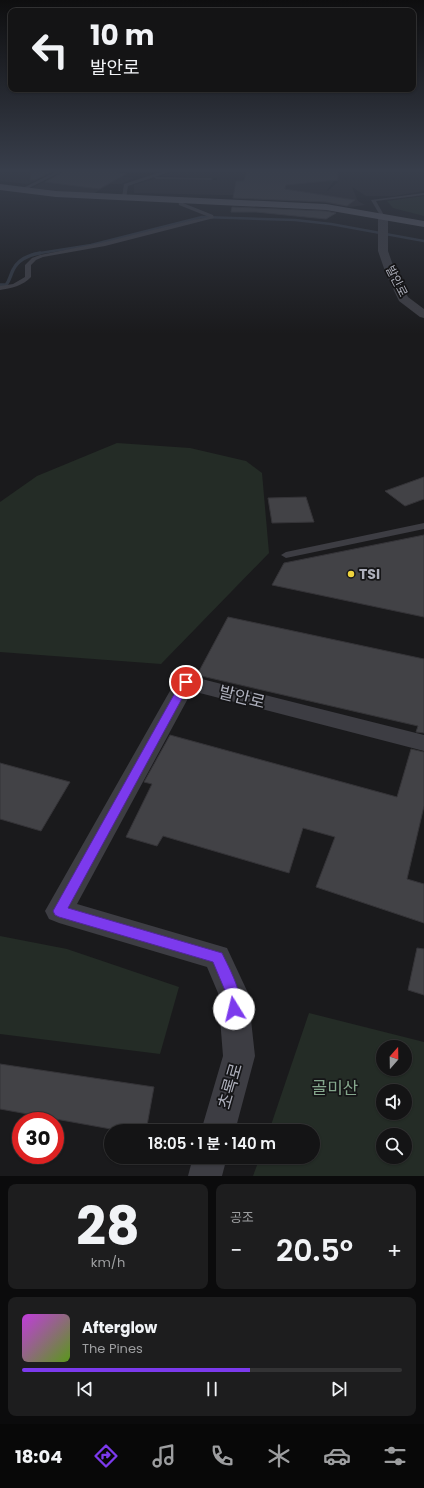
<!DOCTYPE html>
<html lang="ko">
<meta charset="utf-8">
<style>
body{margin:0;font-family:Poppins,"Noto Sans KR",sans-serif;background:#1d1d1e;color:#f1f3f6;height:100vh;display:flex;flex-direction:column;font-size:15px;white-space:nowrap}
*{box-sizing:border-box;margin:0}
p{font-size:13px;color:#9d9ea0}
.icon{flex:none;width:22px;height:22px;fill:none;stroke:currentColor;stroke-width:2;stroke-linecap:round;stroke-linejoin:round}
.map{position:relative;height:1176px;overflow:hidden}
.sheet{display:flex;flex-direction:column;gap:8px;padding:8px;background:#0b0b0c;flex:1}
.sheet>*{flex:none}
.hud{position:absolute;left:8px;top:8px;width:408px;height:84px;border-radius:8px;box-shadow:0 1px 3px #0004,0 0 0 1px #333334;background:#141415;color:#f1f3f6;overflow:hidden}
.needle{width:26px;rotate:20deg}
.controls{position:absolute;left:376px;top:1040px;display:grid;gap:8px}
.controls a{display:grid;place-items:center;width:36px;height:36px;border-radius:50%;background:#141415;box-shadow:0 1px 3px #0004,0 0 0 1px #333334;font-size:20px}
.speed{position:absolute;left:12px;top:1112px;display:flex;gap:8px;font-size:20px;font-weight:700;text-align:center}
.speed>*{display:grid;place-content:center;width:52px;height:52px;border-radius:50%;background:#141415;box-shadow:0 1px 3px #0004,0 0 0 1px #333334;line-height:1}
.speed .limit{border:6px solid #d22;background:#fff;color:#111}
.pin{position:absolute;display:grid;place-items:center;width:34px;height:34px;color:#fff;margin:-17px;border:2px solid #fff;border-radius:50%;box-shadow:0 1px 4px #0007}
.me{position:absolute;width:44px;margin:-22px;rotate:351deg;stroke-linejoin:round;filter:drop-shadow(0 0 3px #0008)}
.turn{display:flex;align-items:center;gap:14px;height:84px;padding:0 16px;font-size:18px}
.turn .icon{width:52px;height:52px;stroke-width:2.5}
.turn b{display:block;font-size:28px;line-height:34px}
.big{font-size:30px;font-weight:600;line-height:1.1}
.sheet .card{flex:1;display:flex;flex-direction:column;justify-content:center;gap:6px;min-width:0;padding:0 14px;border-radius:8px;background:#1d1d1e}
.sheet .dial{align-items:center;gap:0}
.dial b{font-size:52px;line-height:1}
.song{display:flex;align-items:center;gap:12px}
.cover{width:48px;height:48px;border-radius:6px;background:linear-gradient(135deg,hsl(290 70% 55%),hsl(90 70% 35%))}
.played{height:4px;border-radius:2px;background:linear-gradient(90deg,#7c3aed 60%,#333334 60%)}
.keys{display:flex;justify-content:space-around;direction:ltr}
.heat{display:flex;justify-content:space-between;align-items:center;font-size:22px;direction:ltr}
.sheet .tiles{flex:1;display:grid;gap:8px;grid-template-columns:1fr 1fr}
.card:last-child{grid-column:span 2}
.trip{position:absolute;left:104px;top:1124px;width:216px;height:40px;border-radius:20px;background:#141415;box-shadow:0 1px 3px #0004,0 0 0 1px #333334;font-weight:600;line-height:40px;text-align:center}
.tab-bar{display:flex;height:64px;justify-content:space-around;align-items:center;background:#080808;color:#9d9ea0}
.tab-bar .icon{width:28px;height:28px}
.tab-bar .current{color:#7c3aed}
.tab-bar b{font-size:18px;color:#f1f3f6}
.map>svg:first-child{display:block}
.built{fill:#272629}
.green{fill:#242c26;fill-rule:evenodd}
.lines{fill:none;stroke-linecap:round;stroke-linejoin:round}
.stream-far1{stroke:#303640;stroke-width:2.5}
.stream{stroke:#303640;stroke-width:3.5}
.building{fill:#424246;stroke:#353438}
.service{fill:#3d3d43;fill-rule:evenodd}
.minor{fill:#3d3d43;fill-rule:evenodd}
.primary{fill:#575760;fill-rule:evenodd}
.route{fill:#7c3aed;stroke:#51269a}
.poi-dot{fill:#f0d43e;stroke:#151517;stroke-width:1.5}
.labels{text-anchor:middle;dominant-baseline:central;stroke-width:3.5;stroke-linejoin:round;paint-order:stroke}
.far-street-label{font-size:12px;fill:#adafbb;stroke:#151517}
.poi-label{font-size:14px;font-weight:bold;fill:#adafbb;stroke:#151517;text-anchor:start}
.near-street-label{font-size:17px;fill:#adafbb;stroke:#151517}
.near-park-label{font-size:17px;fill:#84a68c;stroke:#151517}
</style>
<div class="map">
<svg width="424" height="1176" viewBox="0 0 424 1176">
<rect width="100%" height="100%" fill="#1a1a1c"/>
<g class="built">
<path d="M 0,169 L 60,169 L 28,184 L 0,181 Z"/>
<path d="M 69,169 L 100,174 L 134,178 L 121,184 L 110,184 L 91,195 L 32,188 Z"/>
<path d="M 183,169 L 312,169 L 322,178 L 334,181 L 326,192 L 338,182 L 315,169 L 416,169 L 424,174 L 424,191 L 394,196 L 366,196 L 352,187 L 358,201 L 365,205 L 350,207 L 314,201 L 318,197 L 134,193 L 134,185 L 154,179 L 217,180 L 217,178 L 161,176 Z"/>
</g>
<g class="green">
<path d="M 424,196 L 424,216 L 393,208 L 387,201 Z"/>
<path d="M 117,443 L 190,448 L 246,461 L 262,473 L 269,553 L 161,664 L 0,652 L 0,502 L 37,476 Z"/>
<path d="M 0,936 L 67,949 L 179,987 L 160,1054 L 0,1034 Z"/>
<path d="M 309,1013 L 424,1042 L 424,1176 L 253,1176 L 260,1157 L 313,1157 L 313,1131 L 269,1131 ZM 383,1047 L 405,1047 L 405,1069 L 383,1069 ZM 383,1091 L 405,1091 L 405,1113 L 383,1113 ZM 383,1135 L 405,1135 L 405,1157 L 383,1157 Z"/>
</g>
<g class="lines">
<path class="stream-far1" d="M 34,254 L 91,245 L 202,217 L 295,220 L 331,224 L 424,241"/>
<path class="stream" d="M 0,285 L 6,285 C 10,280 10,276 13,270 C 18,259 29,255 40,253"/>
</g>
<g class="building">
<path d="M 31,169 L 57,169 L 35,180 L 30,180 Z"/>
<path d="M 68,169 L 126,169 L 119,173 L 126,174 L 99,189 L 45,182 Z"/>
<path d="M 247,169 L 338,169 L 338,180 L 286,185 L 285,189 L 355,200 L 347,206 L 326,202 L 233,198 L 236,181 L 244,181 Z"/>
<path d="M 232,207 L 326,211 L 336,213 L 326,219 L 256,212 L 231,212 Z"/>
<path d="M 424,477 L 424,499 L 405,506 L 385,491 Z"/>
<path d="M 306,497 L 314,522 L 272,523 L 268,498 Z"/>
<path d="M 424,535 L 424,617 L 272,585 L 284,563 Z"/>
<path d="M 228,617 L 424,659 L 424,733 L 416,732 L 418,726 L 197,675 Z"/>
<path d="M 170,735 L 397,797 L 411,749 L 424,752 L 424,806 L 407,879 L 424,884 L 424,923 L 316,887 L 335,837 L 303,828 L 289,873 L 163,836 L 157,846 L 126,837 L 152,784 L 144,782 Z"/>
<path d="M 0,763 L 70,782 L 41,831 L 0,819 Z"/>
<path d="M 417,948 L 424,949 L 424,995 L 408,990 Z"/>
<path d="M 0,1064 L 154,1087 L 146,1131 L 122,1131 L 0,1109 Z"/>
</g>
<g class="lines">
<g class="service">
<path d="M 61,169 L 67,169 L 23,191 L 19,190 Z"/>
<path d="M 170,169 L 177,169 L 155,177 L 211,178 L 213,179 L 211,180 L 156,179 L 154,177 L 128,186 L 126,198 L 124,199 L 122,198 L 124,184 Z"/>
<path d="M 417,169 L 423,169 L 424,173 Z"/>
<path d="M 424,193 L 424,195 L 376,201 L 385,217 L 383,218 L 381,217 L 371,200 Z"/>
<path d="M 178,200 L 182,200 L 183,203 L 213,215 L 214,218 L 105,246 L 43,257 L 36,260 L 31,265 L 31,277 C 23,286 11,288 0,290 L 0,286 L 13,284 L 25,277 L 25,265 L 32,258 L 40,255 L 105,242 L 193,220 L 209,217 L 179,205 Z"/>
<path d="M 424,523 L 424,529 L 286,558 L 281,555 L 286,552 Z"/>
</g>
<g class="minor">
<path d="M 383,214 L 388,217 L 388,251 L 396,274 L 408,297 L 424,309 L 424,318 L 420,317 L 399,301 L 386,274 L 378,251 L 378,217 Z"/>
<path d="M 186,675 L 424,735 L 424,751 L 192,691 L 77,904 L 227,948 L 248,993 L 255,1056 L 235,1131 L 201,1131 L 223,1056 L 218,993 L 207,967 L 59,923 L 49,919 L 45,911 L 175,682 L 178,677 Z"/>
<path d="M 193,1157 L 227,1157 L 222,1176 L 188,1176 Z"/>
</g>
<path class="primary" d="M 0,184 L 56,191 L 326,204 L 424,221 L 424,227 L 326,210 L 56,197 L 0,190 Z"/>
</g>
<linearGradient id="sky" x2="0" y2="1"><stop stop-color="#0e0e0f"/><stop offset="0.51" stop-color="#383e4b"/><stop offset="1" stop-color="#383e4b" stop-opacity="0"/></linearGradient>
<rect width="424" height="334" fill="url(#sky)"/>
<path class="route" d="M 186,679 L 191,682 L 68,908 L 222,953 C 229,968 246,998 239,1014 L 234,1016 L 229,1014 L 227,1009 L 226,993 L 213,962 L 59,917 L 55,915 L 53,911 L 181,682 Z"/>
<circle class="poi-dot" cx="351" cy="574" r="4"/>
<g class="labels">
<g class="far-street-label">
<text transform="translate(397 281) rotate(63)">발안로</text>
</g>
<g class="poi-label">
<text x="359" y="574">TSI</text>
</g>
<g class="near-street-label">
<text transform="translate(242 697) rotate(14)">발안로</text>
<text transform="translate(230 1086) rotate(-74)">초록로</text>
</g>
<g class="near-park-label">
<text x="335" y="1088">골미산</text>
</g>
</g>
</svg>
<div class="controls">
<a><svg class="needle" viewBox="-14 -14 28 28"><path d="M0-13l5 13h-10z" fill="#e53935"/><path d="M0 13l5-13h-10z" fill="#9d9ea0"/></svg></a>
<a><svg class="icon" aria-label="sound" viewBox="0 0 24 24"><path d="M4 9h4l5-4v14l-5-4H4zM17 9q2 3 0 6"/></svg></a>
<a><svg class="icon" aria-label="search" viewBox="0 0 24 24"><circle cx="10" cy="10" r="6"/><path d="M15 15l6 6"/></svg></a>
</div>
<div class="speed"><div class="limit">30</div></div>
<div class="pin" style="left:186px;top:682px;background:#d93025"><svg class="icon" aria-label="arrive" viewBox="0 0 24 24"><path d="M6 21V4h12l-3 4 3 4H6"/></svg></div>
<svg class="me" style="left:234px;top:1009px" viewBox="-20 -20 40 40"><circle r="19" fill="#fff"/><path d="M0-13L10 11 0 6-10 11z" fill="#7c3aed"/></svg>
<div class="trip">18:05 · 1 분 · 140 m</div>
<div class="hud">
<div class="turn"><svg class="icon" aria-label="left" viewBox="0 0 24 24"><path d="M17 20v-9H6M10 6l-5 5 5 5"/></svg><div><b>10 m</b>발안로</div></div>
</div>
</div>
<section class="sheet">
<div class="tiles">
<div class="card dial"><b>28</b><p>km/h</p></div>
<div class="card"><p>공조</p>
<div class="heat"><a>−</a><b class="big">20.5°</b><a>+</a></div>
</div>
<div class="card">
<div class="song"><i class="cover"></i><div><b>Afterglow</b><p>The Pines</p></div></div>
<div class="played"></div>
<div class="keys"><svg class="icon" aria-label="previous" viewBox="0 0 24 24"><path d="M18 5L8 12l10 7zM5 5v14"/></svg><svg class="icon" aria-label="pause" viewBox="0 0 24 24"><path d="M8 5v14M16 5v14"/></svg><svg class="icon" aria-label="next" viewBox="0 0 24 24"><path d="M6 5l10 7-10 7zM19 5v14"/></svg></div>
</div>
</div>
</section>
<nav class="tab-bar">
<b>18:04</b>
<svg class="icon current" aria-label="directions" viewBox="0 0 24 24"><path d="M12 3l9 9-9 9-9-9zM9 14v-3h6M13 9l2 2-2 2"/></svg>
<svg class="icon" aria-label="music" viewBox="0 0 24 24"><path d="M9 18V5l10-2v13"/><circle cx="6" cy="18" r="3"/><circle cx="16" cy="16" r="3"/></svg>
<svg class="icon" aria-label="phone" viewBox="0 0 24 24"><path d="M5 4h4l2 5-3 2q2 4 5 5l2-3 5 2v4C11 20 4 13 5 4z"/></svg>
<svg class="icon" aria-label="climate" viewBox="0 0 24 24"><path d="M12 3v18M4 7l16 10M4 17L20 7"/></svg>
<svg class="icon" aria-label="car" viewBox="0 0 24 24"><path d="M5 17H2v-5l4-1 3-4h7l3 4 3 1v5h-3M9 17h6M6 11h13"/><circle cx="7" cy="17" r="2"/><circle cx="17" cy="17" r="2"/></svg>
<svg class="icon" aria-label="filters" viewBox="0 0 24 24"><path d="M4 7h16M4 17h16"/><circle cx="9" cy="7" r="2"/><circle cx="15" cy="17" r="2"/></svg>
</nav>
